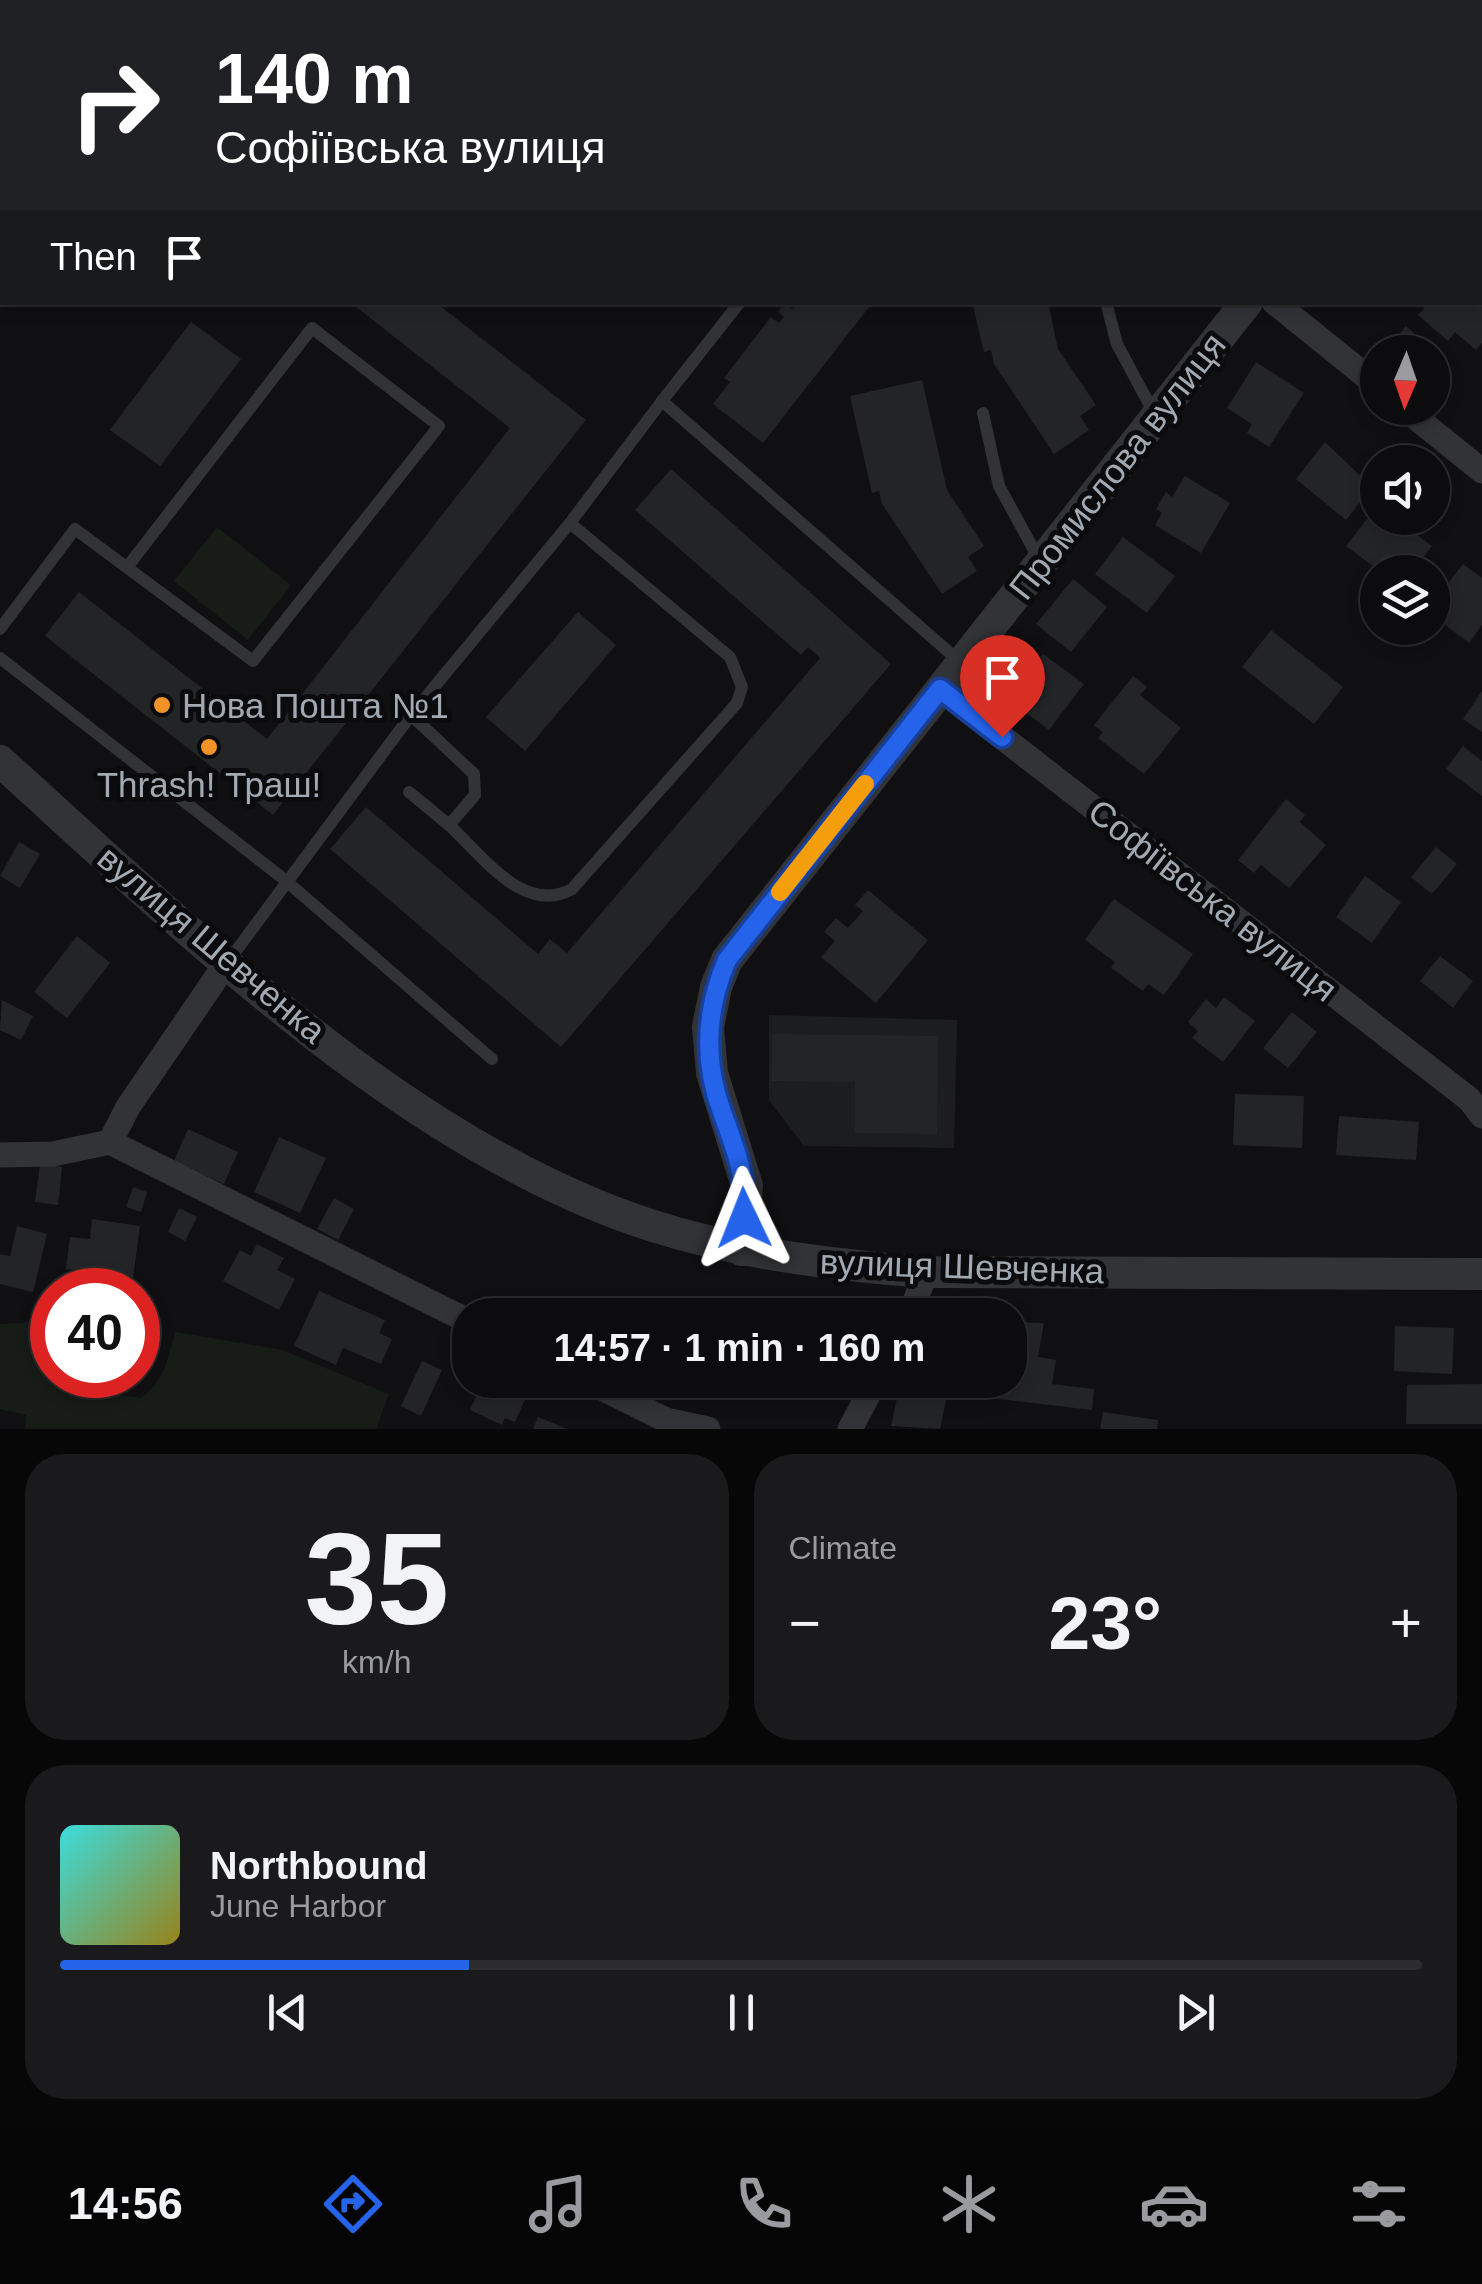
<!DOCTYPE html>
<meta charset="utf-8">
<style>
body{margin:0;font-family:Helvetica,sans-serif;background:#1a1a1c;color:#f1f3f6;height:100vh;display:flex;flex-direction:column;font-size:38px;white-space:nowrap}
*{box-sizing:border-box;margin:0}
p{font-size:32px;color:#9a9b9e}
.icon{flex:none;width:55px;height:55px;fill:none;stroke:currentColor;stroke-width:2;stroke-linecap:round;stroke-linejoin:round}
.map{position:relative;height:1429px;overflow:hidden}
.panel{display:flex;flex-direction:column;gap:25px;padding:25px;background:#070708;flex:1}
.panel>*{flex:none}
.banner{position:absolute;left:0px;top:0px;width:1482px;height:305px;box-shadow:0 5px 15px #0003,0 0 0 2px #2c2c2e;background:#202124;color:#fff;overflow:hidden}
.needle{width:65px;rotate:182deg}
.controls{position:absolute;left:1360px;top:335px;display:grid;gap:20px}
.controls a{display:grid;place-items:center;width:90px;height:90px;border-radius:50%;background:#0c0c0e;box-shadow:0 5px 15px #0003,0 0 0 2px #2c2c2e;font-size:50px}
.speed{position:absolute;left:30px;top:1268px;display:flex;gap:20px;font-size:50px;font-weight:700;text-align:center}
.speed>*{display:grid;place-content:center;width:130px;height:130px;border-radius:50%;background:#0c0c0e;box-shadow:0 5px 15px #0003,0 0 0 2px #2c2c2e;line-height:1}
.speed .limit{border:15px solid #d22;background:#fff;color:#111}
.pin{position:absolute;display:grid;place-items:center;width:85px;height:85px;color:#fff;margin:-102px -42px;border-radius:50% 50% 50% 0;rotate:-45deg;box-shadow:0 0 10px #0007}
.pin .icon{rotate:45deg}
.me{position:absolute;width:110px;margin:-55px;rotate:358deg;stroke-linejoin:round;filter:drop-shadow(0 0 8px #0008)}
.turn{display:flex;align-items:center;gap:35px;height:210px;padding:0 50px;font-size:45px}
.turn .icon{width:130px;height:130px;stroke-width:2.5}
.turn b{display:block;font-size:70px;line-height:85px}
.then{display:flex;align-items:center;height:95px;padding:0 50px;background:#0003;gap:20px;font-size:38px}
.big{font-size:75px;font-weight:700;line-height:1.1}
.panel .widget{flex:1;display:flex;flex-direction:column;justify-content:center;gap:15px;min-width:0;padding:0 35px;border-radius:40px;background:#1a1a1c}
.panel .dial{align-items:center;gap:0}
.dial b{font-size:130px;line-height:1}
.song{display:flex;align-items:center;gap:30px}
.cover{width:120px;height:120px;border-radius:15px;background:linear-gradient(135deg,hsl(180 70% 55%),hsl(50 70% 35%))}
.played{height:10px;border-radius:5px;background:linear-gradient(90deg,#2563eb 30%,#2c2c2e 30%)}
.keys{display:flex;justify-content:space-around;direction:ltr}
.heat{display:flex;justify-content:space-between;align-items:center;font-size:55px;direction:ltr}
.panel .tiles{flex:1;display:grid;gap:25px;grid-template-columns:1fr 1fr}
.widget:last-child{grid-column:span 2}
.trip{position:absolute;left:452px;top:1298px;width:575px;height:100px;border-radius:40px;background:#0c0c0e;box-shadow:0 5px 15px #0003,0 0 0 2px #2c2c2e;font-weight:700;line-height:100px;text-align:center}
.tab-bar{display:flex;height:160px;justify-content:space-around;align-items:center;background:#050506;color:#9a9b9e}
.tab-bar .icon{width:70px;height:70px}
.tab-bar .on{color:#2563eb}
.tab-bar b{font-size:45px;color:#f1f3f6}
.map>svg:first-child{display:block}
.built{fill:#1c1d1f}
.green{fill:#171c17}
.building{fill:#232426}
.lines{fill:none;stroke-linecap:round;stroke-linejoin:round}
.service{stroke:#313337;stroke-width:12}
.minor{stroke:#313337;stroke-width:25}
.tertiary{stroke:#313337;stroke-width:32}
.route-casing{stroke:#184099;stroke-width:25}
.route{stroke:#2563eb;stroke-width:18}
.slow{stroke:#f59e0b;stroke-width:18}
.poi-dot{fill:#f29328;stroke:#0b0b0d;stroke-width:4}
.labels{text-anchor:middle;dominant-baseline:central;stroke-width:10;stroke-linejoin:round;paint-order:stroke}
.street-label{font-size:35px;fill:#a1a9b3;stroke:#0b0b0d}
.poi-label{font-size:35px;fill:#a1a9b3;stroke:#0b0b0d;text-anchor:start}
</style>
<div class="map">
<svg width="1482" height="1429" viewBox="0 0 1482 1429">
<rect width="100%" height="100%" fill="#101012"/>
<path class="built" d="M 769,1015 L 957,1020 L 954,1148 L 804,1146 L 769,1100 Z"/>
<g class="green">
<path d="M 217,527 L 291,585 L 248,640 L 174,581 Z"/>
<path d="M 49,1321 L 52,1322 L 52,1375 L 114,1375 L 114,1394 L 141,1398 C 164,1382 168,1358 175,1332 L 282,1350 L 389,1394 L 376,1429 L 25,1429 L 26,1415 L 0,1409 L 0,1324 Z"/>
</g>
<g class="building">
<path d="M 350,302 L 435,302 L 586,420 L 273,815 L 45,636 L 79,592 L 267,739 L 510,428 Z"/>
<path d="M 797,302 L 873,302 L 763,443 L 713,404 L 730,382 L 724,378 L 771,317 L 779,323 L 784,317 L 778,312 L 785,303 L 792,309 Z"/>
<path d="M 972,302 L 1048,302 L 1058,349 L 1096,405 L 1080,416 L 1089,430 L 1054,454 L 994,364 L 991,350 L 984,352 Z"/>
<path d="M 1429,302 L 1482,302 L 1482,343 L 1476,350 L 1455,332 L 1448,341 L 1418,315 Z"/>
<path d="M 191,322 L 241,359 L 160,466 L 110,430 Z"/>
<path d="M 1406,326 L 1426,344 L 1419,352 L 1385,352 Z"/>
<path d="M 1256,362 L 1304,393 L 1269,447 L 1247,433 L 1252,424 L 1227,408 Z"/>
<path d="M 922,380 L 947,490 L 984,546 L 968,557 L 977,571 L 942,594 L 882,504 L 879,491 L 872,493 L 850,396 Z"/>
<path d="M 1325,442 L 1372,487 L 1346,520 L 1296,479 Z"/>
<path d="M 671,469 L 891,664 L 561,1047 L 330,849 L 366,807 L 538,954 L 550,939 L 567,953 L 820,658 L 808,647 L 801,655 L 635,510 Z"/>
<path d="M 1185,476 L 1230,503 L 1201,553 L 1155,525 L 1162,513 L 1156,509 L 1166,492 L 1172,497 Z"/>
<path d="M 1378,505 L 1378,518 L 1394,518 L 1432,546 L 1412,572 L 1381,572 L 1346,546 Z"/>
<path d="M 1123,537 L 1175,576 L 1147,613 L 1095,574 Z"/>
<path d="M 1463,564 L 1482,578 L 1482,625 L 1469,643 L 1432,615 L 1432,604 Z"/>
<path d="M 1073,579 L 1107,607 L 1071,652 L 1036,624 Z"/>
<path d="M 578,612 L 616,645 L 525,751 L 486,717 Z"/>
<path d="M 1271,630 L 1343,687 L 1314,724 L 1242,667 Z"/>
<path d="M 1043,654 L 1084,684 L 1049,730 L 1009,700 Z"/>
<path d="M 1133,676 L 1147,687 L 1140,695 L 1181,728 L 1144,774 L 1098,738 L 1103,732 L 1094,725 Z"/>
<path d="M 1482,691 L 1482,732 L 1463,719 Z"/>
<path d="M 1463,746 L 1482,761 L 1482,796 L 1446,769 Z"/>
<path d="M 1286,799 L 1305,815 L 1300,822 L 1326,845 L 1289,888 L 1261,865 L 1254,873 L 1238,860 Z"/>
<path d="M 19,842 L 40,854 L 20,888 L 0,876 Z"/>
<path d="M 1436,847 L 1457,864 L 1432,894 L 1411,877 Z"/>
<path d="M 1365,876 L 1401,902 L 1372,943 L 1336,917 Z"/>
<path d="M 868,890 L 928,940 L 876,1003 L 821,957 L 835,941 L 824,932 L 836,918 L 848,928 L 863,911 L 855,905 Z"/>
<path d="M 1114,899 L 1193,954 L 1164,995 L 1148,984 L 1143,991 L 1111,968 L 1115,962 L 1085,940 Z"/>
<path d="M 77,936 L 110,963 L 67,1018 L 34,992 Z"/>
<path d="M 1440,956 L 1473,981 L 1453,1008 L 1420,981 Z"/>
<path d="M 1224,997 L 1255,1021 L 1223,1062 L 1192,1038 L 1198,1031 L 1188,1022 L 1206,999 L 1216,1008 Z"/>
<path d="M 2,1000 L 33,1016 L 21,1040 L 0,1030 Z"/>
<path d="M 1292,1012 L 1317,1032 L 1288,1068 L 1263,1048 Z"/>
<path d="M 772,1034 L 938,1036 L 937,1134 L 855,1133 L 855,1082 L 771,1081 Z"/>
<path d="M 1235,1094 L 1304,1096 L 1302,1148 L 1233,1145 Z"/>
<path d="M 1339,1116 L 1419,1122 L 1416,1160 L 1336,1155 Z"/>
<path d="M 188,1129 L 238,1152 L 224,1184 L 174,1161 Z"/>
<path d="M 279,1137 L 326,1158 L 300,1213 L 254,1192 Z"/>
<path d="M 40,1164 L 62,1167 L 58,1205 L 35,1202 Z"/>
<path d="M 133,1187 L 147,1192 L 141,1212 L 126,1207 Z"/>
<path d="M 334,1198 L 354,1209 L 338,1240 L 317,1229 Z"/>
<path d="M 179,1208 L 197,1217 L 185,1241 L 168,1232 Z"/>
<path d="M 92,1219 L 140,1226 L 133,1278 L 66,1269 L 70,1237 L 90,1239 Z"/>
<path d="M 17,1226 L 47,1234 L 33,1292 L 0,1284 L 0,1254 L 10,1256 Z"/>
<path d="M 257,1244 L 284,1258 L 277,1270 L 295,1279 L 279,1310 L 223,1281 L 240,1250 L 251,1256 Z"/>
<path d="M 319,1291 L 385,1320 L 379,1333 L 392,1339 L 381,1364 L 343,1348 L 336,1365 L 294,1346 Z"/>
<path d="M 788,1304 L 839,1313 L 839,1315 L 786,1315 Z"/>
<path d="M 1010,1322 L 1044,1323 L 1038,1357 L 1056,1360 L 1052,1384 L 1094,1389 L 1092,1410 L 991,1398 L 994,1380 L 1010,1380 Z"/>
<path d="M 1395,1326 L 1454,1328 L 1452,1374 L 1394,1371 Z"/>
<path d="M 422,1361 L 442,1370 L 421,1416 L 401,1406 Z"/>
<path d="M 483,1380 L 495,1380 L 527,1395 L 515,1422 L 505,1418 L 502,1425 L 470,1410 Z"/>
<path d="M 901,1380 L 950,1382 L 940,1429 L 891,1426 Z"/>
<path d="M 1482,1384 L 1482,1424 L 1406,1424 L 1407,1385 Z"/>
<path d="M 1103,1412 L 1158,1420 L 1157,1429 L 1100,1429 Z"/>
<path d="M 538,1417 L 567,1429 L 533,1429 Z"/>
</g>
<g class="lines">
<g class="service">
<path d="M 1355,0 L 1357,2"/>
<path d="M 979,2 L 981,0"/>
<path d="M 1106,302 L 1117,344 L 1155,415"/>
<path d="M 662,401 L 740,302"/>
<path d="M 983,413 L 999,486 L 1040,561"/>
<path d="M 570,523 L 662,401 L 959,661"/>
<path d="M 0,629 L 75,529 L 253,661 L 439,426 L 312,328 L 128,566"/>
<path d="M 0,658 L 285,880 L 492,1059"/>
<path d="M 409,792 L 449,825"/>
<path d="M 227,963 L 411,715 L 474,774 L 475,795 L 449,825 C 482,855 524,916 572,889 L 737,703 L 742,687 L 730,657 L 570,523 L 411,715"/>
</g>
<g class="minor">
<path d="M 1274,302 L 1378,386"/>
<path d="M 1404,408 L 1482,471"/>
<path d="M 940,689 L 1469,1099 L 1482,1116"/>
<path d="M 110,1142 L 128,1107 L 225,965"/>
<path d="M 0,1155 L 53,1154 L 110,1142 L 470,1322"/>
<path d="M 910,1315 L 926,1272"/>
<path d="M 586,1380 L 666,1420 L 708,1429"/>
<path d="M 850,1429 L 876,1380"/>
</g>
<g class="tertiary">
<path d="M 1480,10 L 1482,8"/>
<path d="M 0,761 C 186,929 408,1147 650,1225 C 741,1254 832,1265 926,1272 L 1482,1274"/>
<path d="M 742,1250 L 747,1186 L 712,1073 L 708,1027 L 716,987 L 727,960 L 1247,302"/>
</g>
</g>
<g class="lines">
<g class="route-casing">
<path id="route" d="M 744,1218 C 747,1178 736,1150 722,1112 C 703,1061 706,1009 727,960 L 940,689 L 1002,737"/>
</g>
<use href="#route" class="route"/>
<path class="slow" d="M 780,892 L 865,784"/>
</g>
<g class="poi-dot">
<circle cx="162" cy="705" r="10"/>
<circle cx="209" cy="747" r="10"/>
</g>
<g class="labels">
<g class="street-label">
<text transform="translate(1117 466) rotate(-52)">Промислова вулиця</text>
<text transform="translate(1213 900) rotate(38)">Софіївська вулиця</text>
<text transform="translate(212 944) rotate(40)">вулиця Шевченка</text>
<text transform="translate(962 1266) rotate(2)">вулиця Шевченка</text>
</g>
<g class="poi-label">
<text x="182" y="705">Нова Пошта №1</text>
<text x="209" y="784" text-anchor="middle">Thrash! Траш!</text>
</g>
</g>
</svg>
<div class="controls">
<a><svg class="needle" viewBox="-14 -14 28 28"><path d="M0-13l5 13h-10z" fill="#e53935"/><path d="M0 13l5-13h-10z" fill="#9a9b9e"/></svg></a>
<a><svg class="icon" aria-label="sound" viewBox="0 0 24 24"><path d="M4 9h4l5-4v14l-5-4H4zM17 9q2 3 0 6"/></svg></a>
<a><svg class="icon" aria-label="layers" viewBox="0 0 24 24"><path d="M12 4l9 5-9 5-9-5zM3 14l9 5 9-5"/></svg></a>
</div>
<div class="speed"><div class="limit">40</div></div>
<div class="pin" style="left:1002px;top:737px;background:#d93025"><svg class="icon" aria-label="arrive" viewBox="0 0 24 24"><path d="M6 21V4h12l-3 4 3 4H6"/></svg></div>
<svg class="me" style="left:744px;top:1218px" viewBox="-20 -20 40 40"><path d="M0-17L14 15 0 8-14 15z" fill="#2563eb" stroke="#fff" stroke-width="4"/></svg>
<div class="trip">14:57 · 1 min · 160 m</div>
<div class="banner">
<div class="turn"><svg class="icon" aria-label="right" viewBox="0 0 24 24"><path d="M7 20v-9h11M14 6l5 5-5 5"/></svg><div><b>140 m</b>Софіївська вулиця</div></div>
<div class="then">Then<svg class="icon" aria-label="arrive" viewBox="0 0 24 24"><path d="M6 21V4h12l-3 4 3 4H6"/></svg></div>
</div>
</div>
<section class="panel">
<div class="tiles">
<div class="widget dial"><b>35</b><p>km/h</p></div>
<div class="widget"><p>Climate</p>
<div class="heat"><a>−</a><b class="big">23°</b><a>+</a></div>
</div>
<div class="widget">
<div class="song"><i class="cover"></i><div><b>Northbound</b><p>June Harbor</p></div></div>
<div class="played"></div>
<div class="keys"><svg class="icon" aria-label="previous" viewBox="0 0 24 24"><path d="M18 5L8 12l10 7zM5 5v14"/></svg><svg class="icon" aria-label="pause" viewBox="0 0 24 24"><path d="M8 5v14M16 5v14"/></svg><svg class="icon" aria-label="next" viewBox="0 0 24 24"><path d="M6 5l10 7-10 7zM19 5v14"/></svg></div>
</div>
</div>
</section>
<nav class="tab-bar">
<b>14:56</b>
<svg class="icon on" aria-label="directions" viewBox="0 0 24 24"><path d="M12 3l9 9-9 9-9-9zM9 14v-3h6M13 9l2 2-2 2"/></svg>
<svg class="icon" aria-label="music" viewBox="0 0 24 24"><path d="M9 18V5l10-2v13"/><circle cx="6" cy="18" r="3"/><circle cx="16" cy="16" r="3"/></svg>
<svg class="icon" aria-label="phone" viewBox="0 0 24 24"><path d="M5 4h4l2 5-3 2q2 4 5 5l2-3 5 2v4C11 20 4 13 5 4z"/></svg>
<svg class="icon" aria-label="climate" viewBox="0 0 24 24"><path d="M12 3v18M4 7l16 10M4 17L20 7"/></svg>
<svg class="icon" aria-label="car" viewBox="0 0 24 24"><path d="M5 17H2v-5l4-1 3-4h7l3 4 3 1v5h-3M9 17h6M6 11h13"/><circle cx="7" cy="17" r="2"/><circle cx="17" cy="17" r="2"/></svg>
<svg class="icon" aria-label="filters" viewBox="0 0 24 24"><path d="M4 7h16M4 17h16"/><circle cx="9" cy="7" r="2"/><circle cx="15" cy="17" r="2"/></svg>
</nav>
